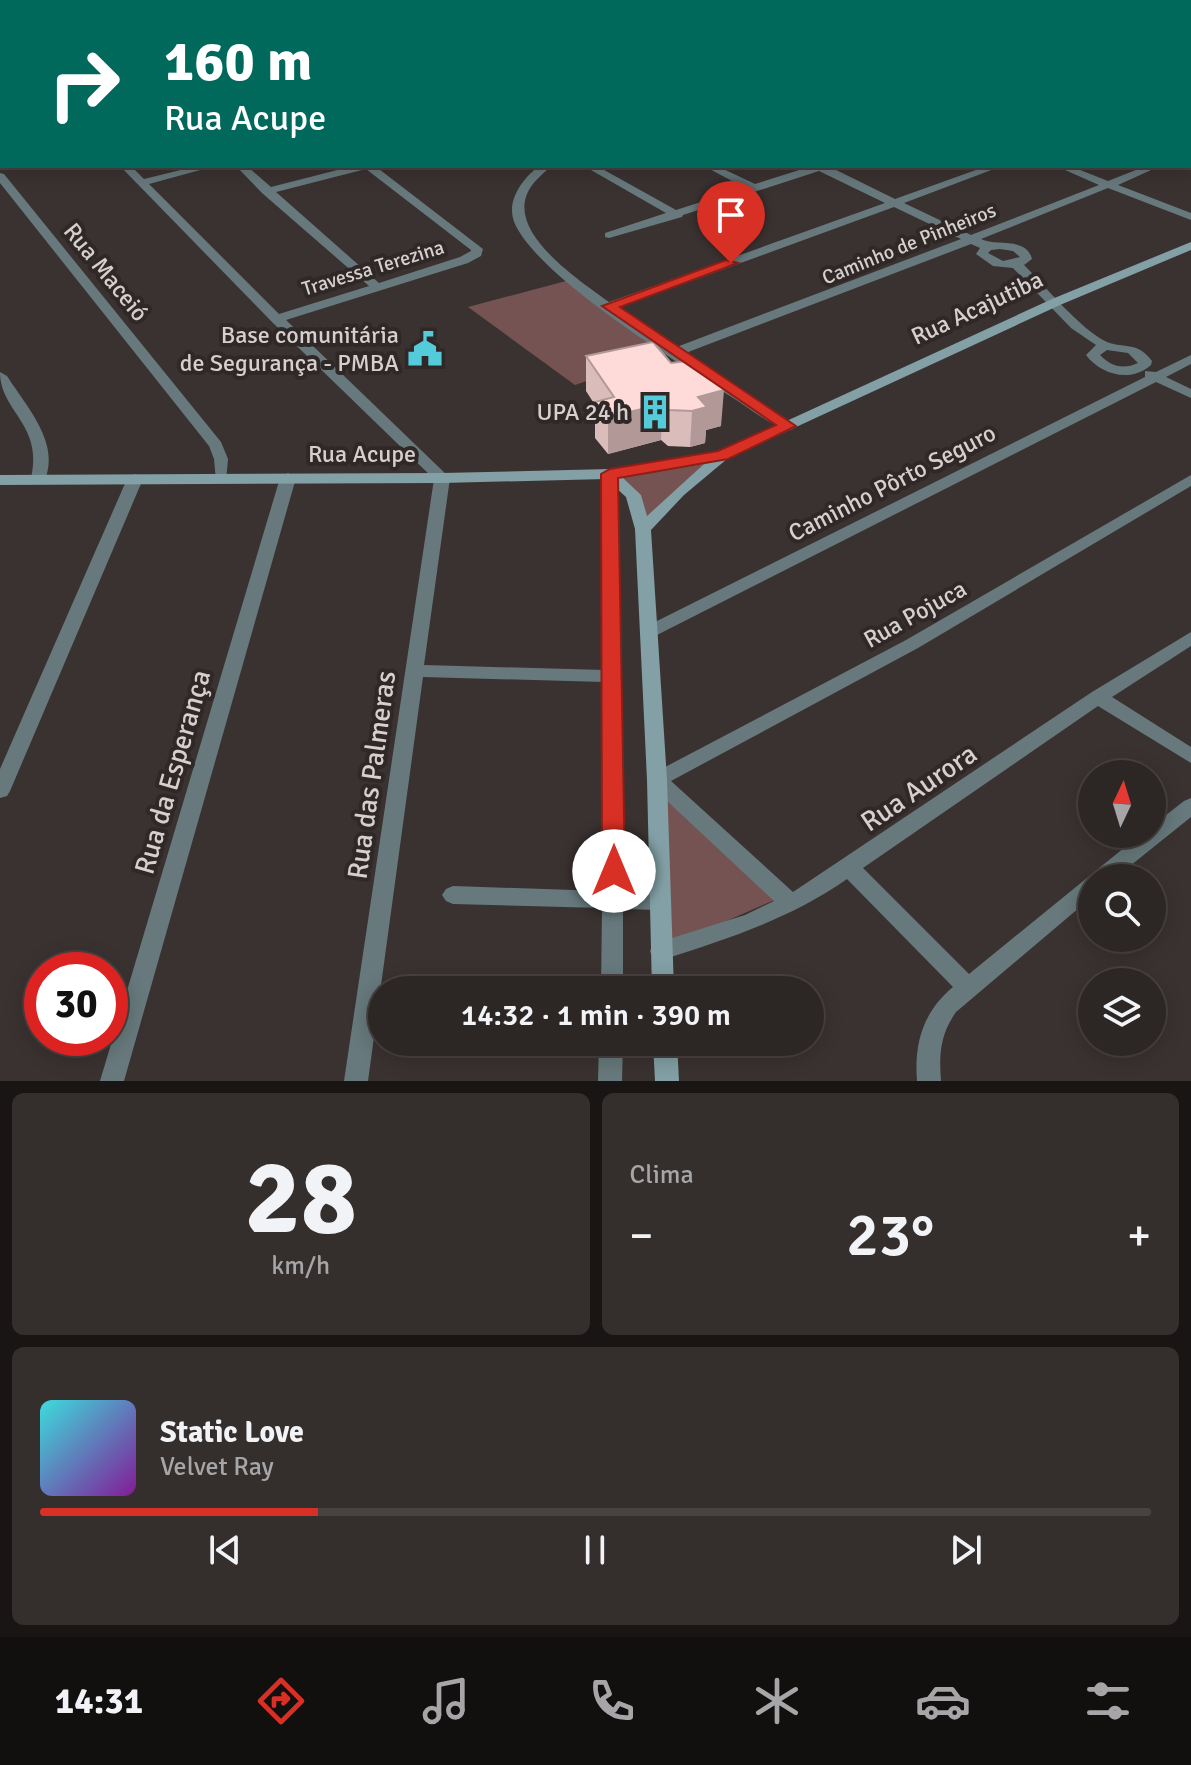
<!DOCTYPE html>
<html lang="pt">
<meta charset="utf-8">
<style>
body{margin:0;font-family:Signika,sans-serif;background:#342e2d;color:#f1f3f6;height:100vh;display:flex;flex-direction:column;font-size:30px;white-space:nowrap}
*{box-sizing:border-box;margin:0}
p{font-size:26px;color:#a6a5a7}
.icon{flex:none;width:44px;height:44px;fill:none;stroke:currentColor;stroke-width:2;stroke-linecap:round;stroke-linejoin:round}
.map{position:relative;height:1081px;overflow:hidden}
.drawer{display:flex;flex-direction:column;gap:12px;padding:12px;background:#181514;flex:1}
.drawer>*{flex:none}
.hud{position:absolute;left:0px;top:0px;width:1192px;height:168px;box-shadow:0 4px 20px #0003,0 0 0 2px #484342;background:#00695c;color:#fff;overflow:hidden}
.needle{width:52px;rotate:4deg}
.fabs{position:absolute;left:1078px;top:760px;display:grid;gap:16px}
.fabs a{display:grid;place-items:center;width:88px;height:88px;border-radius:50%;background:#2c2625;box-shadow:0 4px 20px #0003,0 0 0 2px #484342;font-size:40px}
.speed{position:absolute;left:24px;top:952px;display:flex;gap:16px;font-size:40px;font-weight:700;text-align:center}
.speed>*{display:grid;place-content:center;width:104px;height:104px;border-radius:50%;background:#2c2625;box-shadow:0 4px 20px #0003,0 0 0 2px #484342;line-height:1}
.speed .limit{border:12px solid #d22;background:#fff;color:#111}
.pin{position:absolute;display:grid;place-items:center;width:68px;height:68px;color:#fff;margin:-82px -34px;border-radius:50% 50% 50% 0;rotate:-45deg;box-shadow:0 0 8px #0007}
.pin .icon{rotate:45deg}
.me{position:absolute;width:88px;margin:-44px;rotate:0deg;stroke-linejoin:round;filter:drop-shadow(0 0 6px #0008)}
.turn{display:flex;align-items:center;gap:28px;height:168px;padding:0 32px;font-size:36px}
.turn .icon{width:104px;height:104px;stroke-width:2.5}
.turn b{display:block;font-size:56px;line-height:68px}
.big{font-size:60px;font-weight:600;line-height:1.1}
.drawer .card{flex:1;display:flex;flex-direction:column;justify-content:center;gap:12px;min-width:0;padding:0 28px;border-radius:12px;background:#342e2d}
.drawer .dial{align-items:center;gap:0}
.dial b{font-size:104px;line-height:1}
.song{display:flex;align-items:center;gap:24px}
.cover{width:96px;height:96px;border-radius:12px;background:linear-gradient(135deg,hsl(180 70% 55%),hsl(290 70% 35%))}
.played{height:8px;border-radius:4px;background:linear-gradient(90deg,#d93025 25%,#484342 25%)}
.keys{display:flex;justify-content:space-around;direction:ltr}
.heat{display:flex;justify-content:space-between;align-items:center;font-size:44px;direction:ltr}
.drawer .tiles{flex:1;display:grid;gap:12px;grid-template-columns:1fr 1fr}
.card:last-child{grid-column:span 2}
.trip{position:absolute;left:368px;top:976px;width:456px;height:80px;border-radius:40px;background:#2c2625;box-shadow:0 4px 20px #0003,0 0 0 2px #484342;font-weight:600;line-height:80px;text-align:center}
.dock{display:flex;height:128px;justify-content:space-around;align-items:center;background:#120f0f;color:#a6a5a7}
.dock .icon{width:56px;height:56px}
.dock .current{color:#d93025}
.dock b{font-size:36px;color:#f1f3f6}
.map>svg:first-child{display:block}
.green{fill:#755352}
.lines{fill:none;stroke-linecap:round;stroke-linejoin:round}
.street{fill:#67797c;fill-rule:evenodd}
.secondary{fill:#82a0a5;fill-rule:evenodd}
.wall{fill:#dabcbb}
.shaded-wall{fill:#b29998}
.building{fill:#fedbd9;stroke:#b29998;stroke-width:2}
.route{fill:#d93025;stroke:#8d1f18;stroke-width:2}
.labels{text-anchor:middle;dominant-baseline:central;stroke-width:8;stroke-linejoin:round;paint-order:stroke}
.far-street-label{font-size:20px;fill:#d5cfcf;stroke:#302827}
.street-label{font-size:24px;fill:#d5cfcf;stroke:#302827}
.poi-label{font-size:24px;fill:#d5cfcf;stroke:#302827;text-anchor:end}
.near-street-label{font-size:28px;fill:#d5cfcf;stroke:#302827}
</style>
<div class="map">
<svg width="1191" height="1081" viewBox="0 0 1191 1081">
<rect width="100%" height="100%" fill="#3a3231"/>
<g class="green">
<path d="M 566,281 L 667,354 L 575,385 L 468,307 Z"/>
<path d="M 708,460 L 644,526 L 621,475 Z"/>
<path d="M 658,781 L 788,894 L 663,949 Z"/>
</g>
<g class="lines">
<g class="street">
<path d="M 65,0 L 74,0 L 64,2 Z"/>
<path d="M 146,0 L 155,0 L 145,2 Z"/>
<path d="M 310,0 L 319,0 L 309,2 Z"/>
<path d="M 719,0 L 728,0 L 730,2 L 721,2 Z"/>
<path d="M 120,166 L 131,166 L 144,179 L 197,166 L 215,166 L 149,184 L 279,314 L 369,286 L 262,193 L 236,166 L 247,166 L 271,187 L 353,166 L 375,166 L 483,249 L 481,256 L 468,263 L 286,320 L 450,478 L 424,665 L 604,670 L 602,474 L 610,469 L 618,474 L 623,891 L 667,895 L 670,901 L 667,907 L 659,910 L 623,909 L 623,990 L 601,990 L 602,908 L 453,904 L 446,901 L 442,895 L 446,889 L 453,886 L 602,891 L 604,682 L 423,677 L 368,1081 L 344,1081 L 434,479 L 272,322 ZM 366,169 L 471,250 L 471,251 L 460,257 L 379,283 L 276,192 Z"/>
<path d="M 539,166 L 551,166 C 542,175 532,182 527,194 C 510,235 580,281 609,302 L 885,203 L 819,171 L 683,215 L 682,217 L 609,238 L 605,237 L 605,233 L 666,213 L 584,166 L 597,166 L 676,210 L 745,188 L 704,166 L 717,166 L 755,184 L 812,166 L 828,166 L 895,199 L 987,166 L 1002,166 L 904,203 L 971,235 L 1099,185 L 1056,166 L 1070,166 L 1108,181 L 1146,166 L 1160,166 L 1118,185 L 1191,213 L 1191,220 L 1108,188 L 981,239 C 996,247 1026,236 1032,259 L 1024,265 C 1044,285 1082,331 1107,342 C 1126,349 1137,341 1152,361 L 1151,365 C 1131,383 1101,375 1086,355 L 1096,345 L 1071,328 L 1013,268 L 993,266 L 976,254 L 980,248 L 971,244 L 683,354 L 793,423 L 795,426 L 793,429 L 788,430 C 768,424 748,407 730,396 C 677,362 540,278 515,224 C 505,202 522,179 539,166 ZM 894,207 L 961,239 L 674,348 L 617,308 ZM 1000,249 L 1013,251 L 1020,257 L 1003,261 L 988,253 L 991,250 ZM 1107,350 L 1128,353 L 1138,363 C 1123,370 1110,366 1100,355 Z"/>
<path d="M 0,173 L 4,174 L 221,442 L 228,459 L 226,481 L 216,481 L 214,459 L 209,446 L 0,183 Z"/>
<path d="M 1191,355 L 1191,364 L 1166,377 L 1191,389 L 1191,398 L 1156,382 L 655,636 L 649,638 L 640,632 L 643,628 L 1145,377 L 1145,371 L 1156,372 Z"/>
<path d="M 0,372 L 7,376 C 26,406 62,444 44,482 L 39,484 L 31,479 C 44,424 0,412 0,372 Z"/>
<path d="M 288,473 L 296,478 L 124,1081 L 100,1081 L 280,478 Z"/>
<path d="M 135,474 L 143,479 L 10,791 L 7,796 L 0,798 L 0,769 L 127,479 Z"/>
<path d="M 1191,475 L 1191,486 L 918,648 L 671,781 L 793,892 L 1092,692 L 1191,632 L 1191,646 L 1112,697 L 1191,747 L 1191,763 L 1098,706 L 863,868 L 969,974 L 1141,834 L 1152,834 L 1152,826 L 1184,801 L 1191,798 L 1191,817 L 1115,878 L 1092,878 L 1092,897 L 956,1012 C 940,1035 939,1054 941,1081 L 917,1081 C 914,1043 923,1012 953,987 L 847,879 C 790,919 727,939 661,960 L 653,958 L 650,951 L 653,944 L 745,915 L 774,901 L 650,785 L 647,780 L 650,775 L 906,640 Z"/>
<path d="M 599,1042 L 623,1042 L 622,1081 L 598,1081 Z"/>
</g>
<g class="secondary">
<path d="M 539,0 L 567,0 L 569,2 L 541,2 Z"/>
<path d="M 812,0 L 821,0 L 823,2 L 814,2 Z"/>
<rect x="0" y="115" width="2" height="6"/>
<rect x="1190" y="156" width="1" height="6"/>
<path d="M 1191,242 L 1191,250 L 1060,305 L 727,459 L 684,495 L 651,530 L 667,780 L 674,990 L 652,990 L 647,780 L 635,529 L 626,497 L 606,479 L 442,483 L 0,485 L 0,475 L 442,473 L 610,469 L 717,453 L 1052,299 ZM 704,464 L 647,516 L 641,495 L 622,477 Z"/>
<path d="M 653,1042 L 677,1042 L 679,1081 L 655,1081 Z"/>
</g>
</g>
<path class="wall" d="M 586,356 L 671,363 L 721,426 L 706,430 L 705,443 L 690,447 L 668,446 L 661,440 L 608,454 L 595,438 L 595,405 L 586,391 Z"/>
<g class="shaded-wall">
<path d="M 724,390 L 721,426 L 706,430 L 705,443 L 690,447 L 692,411 L 698,397 Z"/>
<path d="M 663,404 L 661,440 L 608,454 L 608,417 Z"/>
</g>
<path class="building" d="M 653,342 L 671,363 L 697,360 L 724,390 L 698,397 L 707,407 L 692,411 L 669,410 L 663,404 L 608,417 L 595,402 L 614,397 L 586,356 Z"/>
<path class="route" d="M 726,260 L 738,263 L 620,307 L 796,426 L 728,459 L 618,478 L 625,871 L 622,878 L 614,880 L 605,878 L 602,871 L 601,474 L 610,469 L 718,451 L 776,425 L 602,306 Z"/>
<defs>
<g id="civic-bare" transform="scale(2.76)"><path d="M-.6-6.5H3V-4.5H.6V-3L4-1V1h2V6H-6V1h2V-1L-.6-3ZM-1.2 2.5V6h2.4V2.5Z" fill="#53cbdb" stroke="#302827" stroke-width="2.5" paint-order="stroke"/></g>
<g id="building-bare" transform="scale(2.76)"><path d="M-4-6H4V6H1V3H-1V6H-4ZM-2.5-4.3h1.7v1.8h-1.7ZM.8-4.3h1.7v1.8H.8ZM-2.5-1h1.7V.8h-1.7ZM.8-1h1.7V.8H.8Z" fill="#53cbdb" stroke="#302827" stroke-width="2.5" paint-order="stroke"/></g>
</defs>
<g fill-rule="evenodd">
<use href="#civic-bare" x="425" y="349"/>
<use href="#building-bare" x="655" y="412"/>
</g>
<g class="labels">
<g class="far-street-label">
<text transform="translate(909 244) rotate(-22)">Caminho de Pinheiros</text>
<text transform="translate(373 268) rotate(-17)">Travessa Terezina</text>
</g>
<g class="street-label">
<text transform="translate(106 272) rotate(51)">Rua Maceió</text>
<text transform="translate(977 308) rotate(-25)">Rua Acajutiba</text>
<text x="362" y="454">Rua Acupe</text>
<text transform="translate(892 483) rotate(-27)">Caminho Pôrto Seguro</text>
<text transform="translate(915 614) rotate(-29)">Rua Pojuca</text>
</g>
<g class="poi-label">
<text x="399" y="335">Base comunitária<tspan x="399" dy="28">de Segurança - PMBA</tspan></text>
<text x="629" y="412">UPA 24 h</text>
</g>
<g class="near-street-label">
<text transform="translate(173 772) rotate(-74)">Rua da Esperança</text>
<text transform="translate(372 775) rotate(-82)">Rua das Palmeras</text>
<text transform="translate(919 788) rotate(-34)">Rua Aurora</text>
</g>
</g>
</svg>
<div class="fabs">
<a><svg class="needle" viewBox="-14 -14 28 28"><path d="M0-13l5 13h-10z" fill="#e53935"/><path d="M0 13l5-13h-10z" fill="#a6a5a7"/></svg></a>
<a><svg class="icon" aria-label="search" viewBox="0 0 24 24"><circle cx="10" cy="10" r="6"/><path d="M15 15l6 6"/></svg></a>
<a><svg class="icon" aria-label="layers" viewBox="0 0 24 24"><path d="M12 4l9 5-9 5-9-5zM3 14l9 5 9-5"/></svg></a>
</div>
<div class="speed"><div class="limit">30</div></div>
<div class="pin" style="left:731px;top:263px;background:#d93025"><svg class="icon" aria-label="arrive" viewBox="0 0 24 24"><path d="M6 21V4h12l-3 4 3 4H6"/></svg></div>
<svg class="me" style="left:614px;top:871px" viewBox="-20 -20 40 40"><circle r="19" fill="#fff"/><path d="M0-13L10 11 0 6-10 11z" fill="#d93025"/></svg>
<div class="trip">14:32 · 1 min · 390 m</div>
<div class="hud">
<div class="turn"><svg class="icon" aria-label="right" viewBox="0 0 24 24"><path d="M7 20v-9h11M14 6l5 5-5 5"/></svg><div><b>160 m</b>Rua Acupe</div></div>
</div>
</div>
<section class="drawer">
<div class="tiles">
<div class="card dial"><b>28</b><p>km/h</p></div>
<div class="card"><p>Clima</p>
<div class="heat"><a>−</a><b class="big">23°</b><a>+</a></div>
</div>
<div class="card">
<div class="song"><i class="cover"></i><div><b>Static Love</b><p>Velvet Ray</p></div></div>
<div class="played"></div>
<div class="keys"><svg class="icon" aria-label="previous" viewBox="0 0 24 24"><path d="M18 5L8 12l10 7zM5 5v14"/></svg><svg class="icon" aria-label="pause" viewBox="0 0 24 24"><path d="M8 5v14M16 5v14"/></svg><svg class="icon" aria-label="next" viewBox="0 0 24 24"><path d="M6 5l10 7-10 7zM19 5v14"/></svg></div>
</div>
</div>
</section>
<nav class="dock">
<b>14:31</b>
<svg class="icon current" aria-label="directions" viewBox="0 0 24 24"><path d="M12 3l9 9-9 9-9-9zM9 14v-3h6M13 9l2 2-2 2"/></svg>
<svg class="icon" aria-label="music" viewBox="0 0 24 24"><path d="M9 18V5l10-2v13"/><circle cx="6" cy="18" r="3"/><circle cx="16" cy="16" r="3"/></svg>
<svg class="icon" aria-label="phone" viewBox="0 0 24 24"><path d="M5 4h4l2 5-3 2q2 4 5 5l2-3 5 2v4C11 20 4 13 5 4z"/></svg>
<svg class="icon" aria-label="climate" viewBox="0 0 24 24"><path d="M12 3v18M4 7l16 10M4 17L20 7"/></svg>
<svg class="icon" aria-label="car" viewBox="0 0 24 24"><path d="M5 17H2v-5l4-1 3-4h7l3 4 3 1v5h-3M9 17h6M6 11h13"/><circle cx="7" cy="17" r="2"/><circle cx="17" cy="17" r="2"/></svg>
<svg class="icon" aria-label="filters" viewBox="0 0 24 24"><path d="M4 7h16M4 17h16"/><circle cx="9" cy="7" r="2"/><circle cx="15" cy="17" r="2"/></svg>
</nav>
